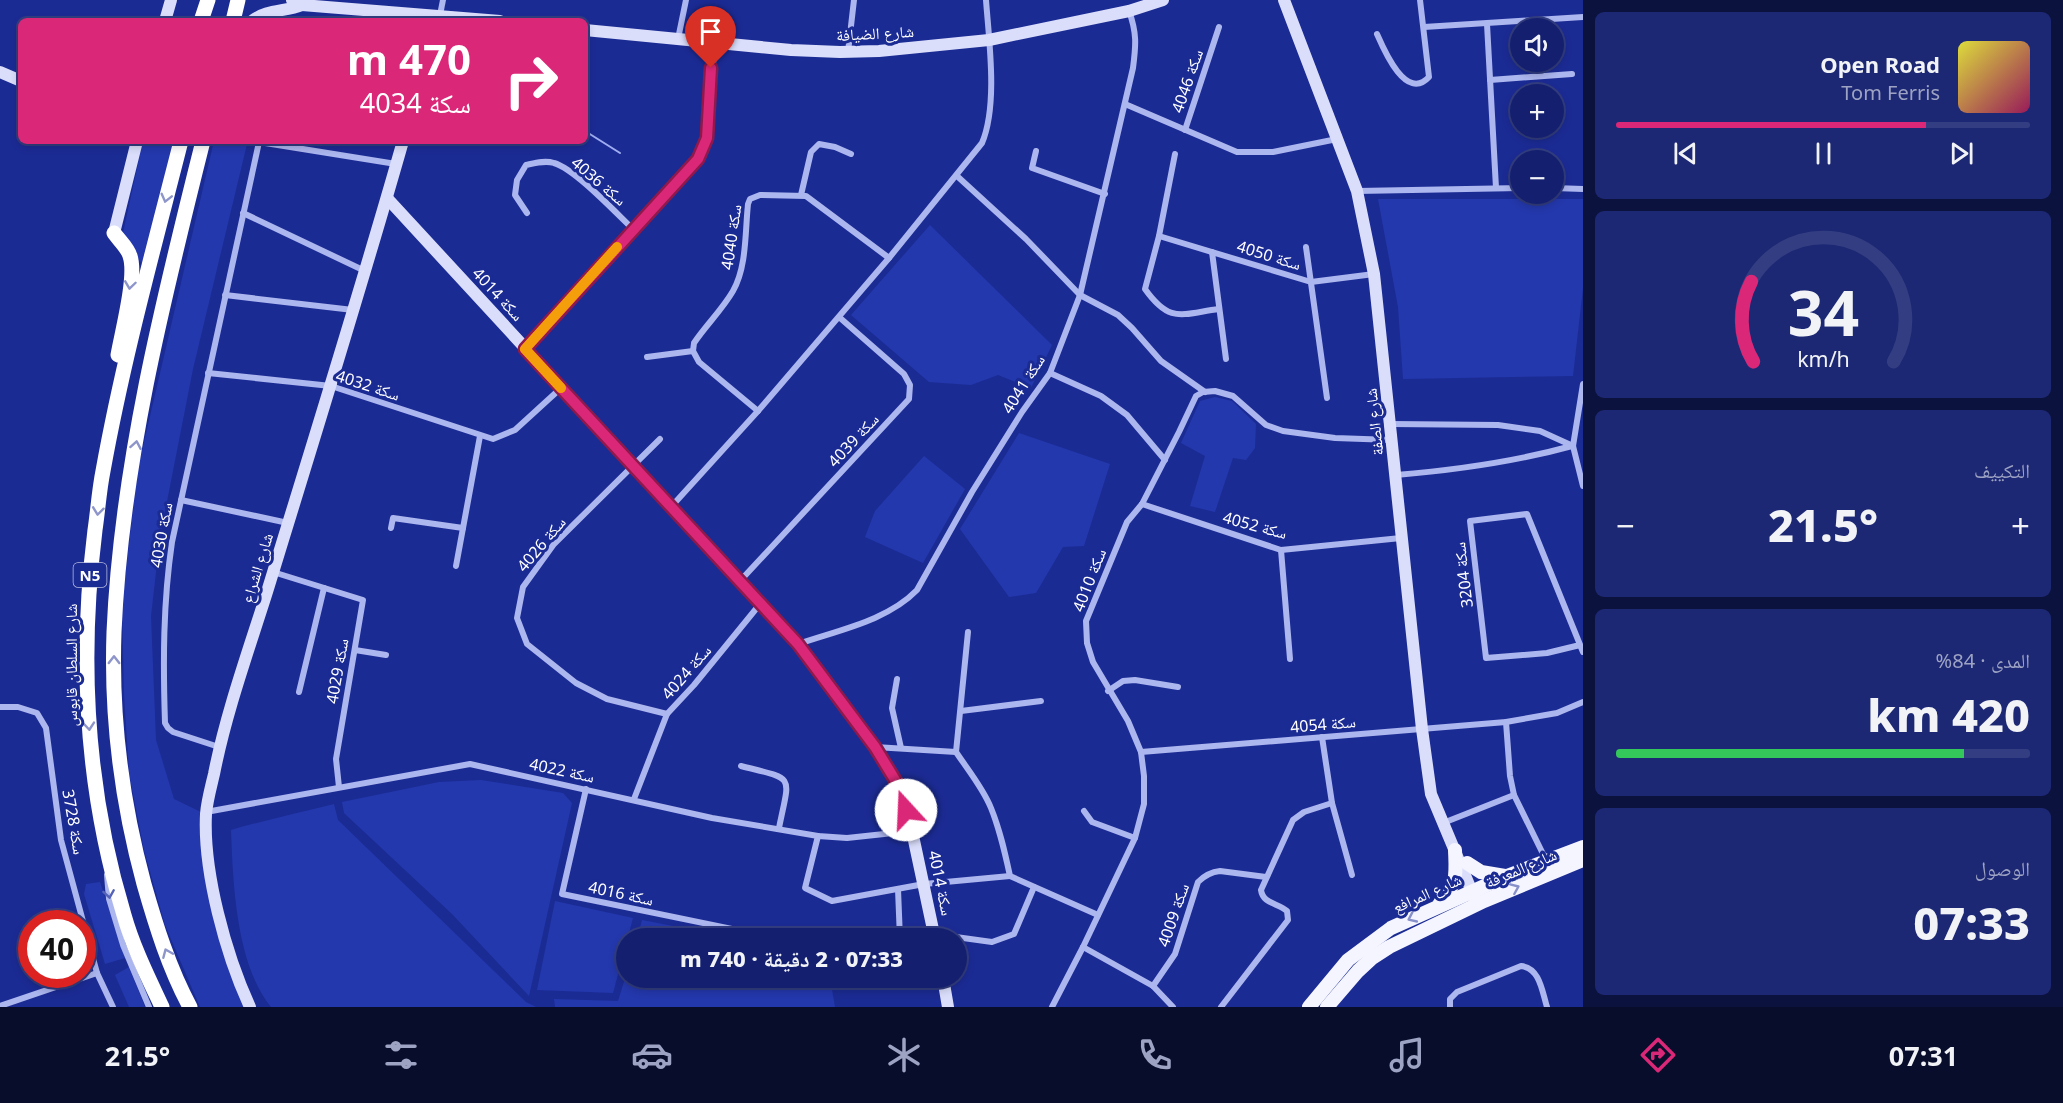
<!DOCTYPE html>
<html lang="ar">
<meta charset="utf-8">
<style>
body{margin:0;font-family:"Noto Sans","Noto Naskh Arabic",sans-serif;background:#1d2874;color:#f1f3f6;direction:rtl;height:100vh;display:flex;flex-direction:column;font-size:22px;white-space:nowrap}
*{box-sizing:border-box;margin:0}
p{font-size:20px;color:#9da3c3}
.icon{flex:none;width:33px;height:33px;fill:none;stroke:currentColor;stroke-width:2;stroke-linecap:round;stroke-linejoin:round}
.map{position:relative;flex:1;overflow:hidden;direction:ltr}
.sheet{display:flex;flex-direction:column;gap:12px;padding:12px;background:#0b123d;width:480px}
.sheet>*{flex:none}
.banner{position:absolute;left:18px;top:18px;width:570px;height:126px;border-radius:9px;box-shadow:0 3px 9px #0003,0 0 0 2px #333e82;direction:rtl;background:#db2777;color:#fff;overflow:hidden}
.fabs{position:absolute;left:1510px;top:18px;display:grid;gap:12px}
.fabs a{display:grid;place-items:center;width:54px;height:54px;border-radius:50%;background:#14206f;box-shadow:0 3px 9px #0003,0 0 0 2px #333e82;font-size:30px}
.speed{position:absolute;left:18px;top:910px;display:flex;gap:12px;font-size:30px;font-weight:700;text-align:center}
.speed>*{display:grid;place-content:center;width:78px;height:78px;border-radius:50%;background:#14206f;box-shadow:0 3px 9px #0003,0 0 0 2px #333e82;line-height:1}
.speed .limit{border:9px solid #d22;background:#fff;color:#111}
.pin{position:absolute;display:grid;place-items:center;width:51px;height:51px;color:#fff;margin:-62px -26px;border-radius:50% 50% 50% 0;rotate:-45deg;box-shadow:0 0 6px #0007}
.pin .icon{rotate:45deg}
.me{position:absolute;width:66px;margin:-33px;rotate:340deg;stroke-linejoin:round;filter:drop-shadow(0 0 4px #0008)}
.turn{display:flex;align-items:center;gap:21px;height:126px;padding:0 18px;font-size:27px}
.turn .icon{width:78px;height:78px;stroke-width:2.5}
.turn b{display:block;font-size:42px;line-height:51px}
.big{font-size:45px;font-weight:800;line-height:1.1}
.sheet .tile{flex:1;display:flex;flex-direction:column;justify-content:center;gap:9px;min-width:0;padding:0 21px;border-radius:9px;background:#1d2874}
.sheet .dial{align-items:center;gap:0}
.dial svg{height:156px;overflow:visible;fill:none;stroke:#333e82;stroke-width:7;stroke-linecap:round;text-anchor:middle}
.dial text{fill:#f1f3f6;stroke:none}
.song{display:flex;align-items:center;gap:18px}
.cover{width:72px;height:72px;border-radius:9px;background:linear-gradient(135deg,hsl(60 70% 55%),hsl(330 70% 35%))}
.played{height:6px;border-radius:3px;background:linear-gradient(90deg,#db2777 75%,#333e82 75%)}
.keys{display:flex;justify-content:space-around;direction:ltr}
.heat{display:flex;justify-content:space-between;align-items:center;font-size:33px;direction:ltr}
.charge{height:9px;border-radius:4px;background:linear-gradient(90deg,#34c759 84%,#333e82 0)}
.trip{position:absolute;left:616px;top:928px;width:351px;height:60px;border-radius:30px;background:#14206f;box-shadow:0 3px 9px #0003,0 0 0 2px #333e82;font-weight:800;line-height:60px;text-align:center;direction:rtl}
.dock{display:flex;height:96px;justify-content:space-around;align-items:center;background:#080d2c;color:#9da3c3}
.dock .icon{width:42px;height:42px}
.dock .active{color:#db2777}
.dock b{font-size:27px;color:#f1f3f6}
main{display:flex;flex:1;min-height:0}
.map>svg:first-child{display:block}
.green{fill:#2438ad}
.lines{fill:none;stroke-linecap:round;stroke-linejoin:round}
.stream{stroke:#9fadf1;stroke-width:2}
.street{stroke:#acb6ef;stroke-width:6}
.secondary{stroke:#dadefb;stroke-width:12}
.primary{stroke:#f4f5ff;stroke-width:14}
.highway{stroke:#fff;stroke-width:15}
.oneway{stroke:#8d95ca}
.oneway2{stroke:#8890ca}
.oneway3{stroke:#5563b8}
.route-casing{stroke:#8e194d;stroke-width:15}
.route{stroke:#db2777;stroke-width:10}
.slow{stroke:#f59e0b;stroke-width:10}
.labels{text-anchor:middle;dominant-baseline:central;stroke-width:6;stroke-linejoin:round;paint-order:stroke}
.shield{fill:#1b2b94;stroke:#bbbfdf;stroke-width:1.5}
.shield-label{font-size:15px;font-weight:bold;fill:#fff}
.street-label{font-size:16px;fill:#fff;stroke:#1b2b94}
</style>
<main>
<section class="sheet">
<div class="tile">
<div class="song"><i class="cover"></i><div><b>Open Road</b><p>Tom Ferris</p></div></div>
<div class="played"></div>
<div class="keys"><svg class="icon" aria-label="previous" viewBox="0 0 24 24"><path d="M18 5L8 12l10 7zM5 5v14"/></svg><svg class="icon" aria-label="pause" viewBox="0 0 24 24"><path d="M8 5v14M16 5v14"/></svg><svg class="icon" aria-label="next" viewBox="0 0 24 24"><path d="M6 5l10 7-10 7zM19 5v14"/></svg></div>
</div>
<div class="tile dial"><svg viewBox="0 0 100 80">
<path d="M14 69A42 42 0 1 1 86 69"/>
<path d="M14 69A42 42 0 0 1 13 28" stroke="#db2777"/>
<text x="50" y="56" font-size="32" font-weight="700">34</text>
<text x="50" y="72" font-size="11">km/h</text>
</svg></div>
<div class="tile"><p>التكييف</p>
<div class="heat"><a>−</a><b class="big">21.5°</b><a>+</a></div>
</div>
<div class="tile"><p>المدى · 84%</p><b class="big">420 km</b><div class="charge"></div></div>
<div class="tile"><p>الوصول</p><b class="big">07:33</b></div>
</section>
<div class="map">
<svg width="1583" height="1007" viewBox="0 0 1583 1007">
<rect width="100%" height="100%" fill="#1b2b94"/>
<g class="green">
<path d="M 143,141 L 173,141 L 143,266 L 123,233 Z"/>
<path d="M 214,141 L 243,141 L 247,144 L 193,369 L 160,537 L 151,616 L 156,740 L 174,799 L 203,813 L 202,839 L 247,1007 L 200,1007 L 165,925 L 144,850 L 129,773 L 124,693 L 122,604 L 138,468 Z"/>
<path d="M 1378,199 L 1583,199 L 1583,288 L 1573,376 L 1403,379 L 1398,307 Z"/>
<path d="M 930,225 L 1052,345 L 1031,388 L 998,375 L 971,385 L 929,382 L 851,315 Z"/>
<path d="M 1215,397 L 1232,401 L 1256,424 L 1255,448 L 1246,460 L 1233,458 L 1215,512 L 1190,506 L 1205,456 L 1181,443 L 1200,401 Z"/>
<path d="M 1019,433 L 1110,464 L 1084,546 L 1063,547 L 1036,593 L 1009,597 L 960,529 Z"/>
<path d="M 924,456 L 965,489 L 923,563 L 865,537 L 875,511 Z"/>
<path d="M 481,780 L 563,793 L 572,803 L 529,996 L 452,914 L 344,813 L 342,802 L 439,782 Z"/>
<path d="M 334,804 L 338,820 L 526,1002 L 536,1007 L 271,1007 C 236,964 233,883 231,830 C 265,820 299,813 334,804 Z"/>
<path d="M 100,882 L 125,958 L 105,964 L 84,894 L 86,884 Z"/>
<path d="M 555,901 L 633,918 L 613,993 L 537,990 Z"/>
<path d="M 642,920 L 740,939 L 637,939 Z"/>
<path d="M 129,967 L 145,1007 L 129,1007 L 115,975 Z"/>
<path d="M 627,972 L 627,978 L 830,978 L 835,1007 L 555,1007 L 554,999 L 618,1001 Z"/>
</g>
<g class="lines">
<path class="stream" d="M 585,131 L 620,153"/>
<g class="street">
<path d="M 440,15 L 443,0"/>
<path d="M 1487,24 L 1496,188"/>
<path d="M 1424,27 L 1583,17"/>
<path d="M 1377,34 C 1384,50 1406,102 1429,77 L 1420,0"/>
<path d="M 678,39 L 686,0"/>
<path d="M 848,52 L 854,0"/>
<path d="M 1490,80 L 1572,74"/>
<path d="M 1125,104 L 1237,152 L 1273,152 L 1337,139"/>
<path d="M 1185,130 L 1219,27"/>
<path d="M 1036,151 L 1032,168 L 1105,194"/>
<path d="M 1175,154 L 1159,236 L 1145,289 C 1170,324 1181,314 1219,309"/>
<path d="M 957,176 L 1026,239 L 1080,295 L 1118,315 L 1132,328 L 1161,361 L 1205,392"/>
<path d="M 1554,188 L 1583,189"/>
<path d="M 1357,191 L 1521,188"/>
<path d="M 801,195 L 811,152 L 819,144 L 835,147 L 851,154"/>
<path d="M 243,213 L 365,271"/>
<path d="M 527,213 L 515,195 L 517,180 L 526,165 C 535,163 545,160 554,163 C 575,169 616,213 633,229"/>
<path d="M 1159,236 L 1311,282 L 1374,274"/>
<path d="M 1306,247 L 1327,398"/>
<path d="M 1212,252 L 1226,359"/>
<path d="M 225,295 L 353,310"/>
<path d="M 526,348 L 698,159 C 714,128 710,79 715,43"/>
<path d="M 647,357 L 693,351"/>
<path d="M 208,373 L 331,386 L 493,439 L 515,430 L 561,388"/>
<path d="M 1050,373 L 1101,396 L 1127,415 L 1165,460"/>
<path d="M 1583,384 L 1573,446 L 1583,486"/>
<path d="M 758,411 L 699,362 L 693,351 L 694,343 C 706,325 722,310 733,291 C 747,266 745,232 748,204 L 750,199 L 760,195 L 806,196 L 889,258"/>
<path d="M 1391,424 L 1498,425 L 1540,431 L 1573,446"/>
<path d="M 660,439 L 554,544 L 523,587 L 517,618 L 527,644 L 576,683 L 607,699 L 667,714"/>
<path d="M 1396,475 C 1456,470 1514,462 1572,446"/>
<path d="M 181,500 L 288,523"/>
<path d="M 1142,504 L 1281,550 L 1401,538"/>
<path d="M 671,507 L 758,411 L 889,258 L 982,143 C 998,105 989,41 986,0"/>
<path d="M 391,528 L 393,518 L 463,528"/>
<path d="M 1281,550 L 1290,659"/>
<path d="M 456,566 L 480,436"/>
<path d="M 273,572 L 363,600 L 336,759 L 339,787"/>
<path d="M 740,581 L 909,399 L 910,385 L 904,374 L 839,317"/>
<path d="M 968,632 L 956,752 C 968,770 983,788 991,808 C 1000,830 1005,853 1010,876 L 1098,915"/>
<path d="M 798,644 C 838,630 887,621 917,590 L 972,492 L 1022,412 L 1050,373 L 1080,295 L 1133,68 C 1136,45 1137,33 1129,11"/>
<path d="M 1580,645 L 1547,653 L 1486,658 L 1470,521 L 1527,514 L 1583,652"/>
<path d="M 355,650 L 386,655"/>
<path d="M 897,679 L 892,708 L 901,748"/>
<path d="M 1108,691 L 1123,681 L 1135,680 L 1178,687"/>
<path d="M 299,692 L 324,588"/>
<path d="M 0,707 L 18,707 L 37,713 L 46,728 L 61,840 L 97,973 L 113,1007"/>
<path d="M 961,711 L 1041,701"/>
<path d="M 1506,722 L 1510,776 L 1514,795 L 1546,860"/>
<path d="M 1322,737 L 1332,803 L 1352,875"/>
<path d="M 219,747 L 173,732 L 168,728 L 165,723 C 163,662 163,603 172,542 L 259,142 L 396,164"/>
<path d="M 875,747 L 956,752"/>
<path d="M 1141,752 L 1506,722 L 1557,713 L 1583,702"/>
<path d="M 741,766 C 796,780 790,773 779,828"/>
<path d="M 586,789 L 562,894 L 781,939"/>
<path d="M 634,799 L 667,714 L 694,685 L 760,604"/>
<path d="M 1084,811 L 1092,822 L 1135,838"/>
<path d="M 206,812 L 470,764 L 712,818 L 818,836 L 847,838 L 912,831"/>
<path d="M 1443,823 L 1514,795"/>
<path d="M 818,836 L 805,888 L 832,901 L 924,884 L 1010,876"/>
<path d="M 107,875 L 109,899 L 123,945 L 149,1007"/>
<path d="M 898,889 L 900,939"/>
<path d="M 910,939 L 934,934 L 992,942 L 1014,934 L 1034,887"/>
<path d="M 1083,947 L 1153,986 L 1173,1007"/>
<path d="M 1153,986 L 1175,954 L 1198,882 C 1205,875 1211,872 1220,871 L 1266,877"/>
<path d="M 0,1006 L 97,973"/>
<path d="M 1052,1007 L 1083,947 L 1135,838 L 1144,804 L 1144,776 L 1141,752 L 1128,721 L 1093,662 L 1087,643 L 1086,621 L 1127,522 L 1142,504 L 1179,432 L 1196,396 L 1203,392 L 1215,391 L 1233,396 L 1266,425 L 1283,431 L 1335,438 L 1392,440"/>
<path d="M 1221,1007 L 1288,920 L 1287,911 C 1278,903 1263,904 1261,890 L 1293,820 L 1304,812 L 1332,803"/>
<path d="M 1450,1007 L 1450,999 L 1457,992 L 1521,966 C 1540,968 1542,991 1547,1007"/>
</g>
<g class="secondary">
<path d="M 292,0 L 302,5 L 500,21"/>
<path d="M 1284,0 L 1357,191 L 1374,274 L 1422,729 L 1431,794 L 1475,899"/>
<path d="M 165,21 L 171,0"/>
<path d="M 252,21 C 267,9 285,12 302,5"/>
<path d="M 585,30 L 791,50 L 840,52 L 879,51 L 989,40 L 1129,11 L 1163,0"/>
<path d="M 0,72 L 21,81"/>
<path d="M 387,198 L 798,644 L 875,747 L 899,788 L 912,831 L 935,939"/>
<path d="M 114,233 L 137,141"/>
<path d="M 943,978 L 948,1007"/>
<path d="M 250,1007 C 226,955 203,872 206,814 C 207,801 211,787 214,774 C 226,713 248,652 267,592 C 313,442 360,292 403,141"/>
</g>
<g class="primary">
<path d="M 1467,863 L 1481,872 L 1505,876"/>
<path d="M 1440,903 C 1458,883 1456,876 1455,850"/>
<path d="M 1309,1007 L 1348,960 L 1391,928 L 1507,876 L 1583,847"/>
<path d="M 1327,1007 L 1358,971 L 1372,958 L 1389,947 L 1484,901 L 1583,860"/>
</g>
<g class="highway">
<path d="M 201,21 L 208,0"/>
<path d="M 233,21 L 238,0"/>
<path d="M 114,233 C 119,240 128,248 130,256 C 137,276 122,332 118,355"/>
<path d="M 162,1007 C 148,977 133,947 124,915 C 86,790 79,659 95,530 C 98,510 99,491 103,471 C 123,360 153,251 181,141"/>
<path d="M 190,1007 C 169,968 156,926 144,884 C 122,803 111,716 114,632 C 121,468 163,300 203,141"/>
</g>
</g>
<defs><path id="oneway-chevron" d="M-2-3.5L2.5 0L-2 3.5" fill="none" stroke-width="1.6" stroke-linecap="round" stroke-linejoin="round" transform="scale(1.5)"/></defs>
<g class="oneway">
<use href="#oneway-chevron" transform="translate(166 198) rotate(104)"/>
<use href="#oneway-chevron" transform="translate(130 285) rotate(98)"/>
<use href="#oneway-chevron" transform="translate(136 445) rotate(-80)"/>
<use href="#oneway-chevron" transform="translate(98 511) rotate(97)"/>
<use href="#oneway-chevron" transform="translate(114 660) rotate(-90)"/>
<use href="#oneway-chevron" transform="translate(89 726) rotate(85)"/>
<use href="#oneway-chevron" transform="translate(167 953) rotate(-113)"/>
</g>
<g class="oneway2">
<use href="#oneway-chevron" transform="translate(1515 888) rotate(-23)"/>
<use href="#oneway-chevron" transform="translate(1412 918) rotate(155)"/>
</g>
<use class="oneway3" href="#oneway-chevron" transform="translate(109 894) rotate(81)"/>
<g class="lines">
<g class="route-casing">
<path id="route" d="M 711,68 L 707,138 L 698,159 L 525,349 L 798,644 L 875,747 L 900,788 L 906,810"/>
</g>
<use href="#route" class="route"/>
<path class="slow" d="M 561,388 L 525,349 L 617,247"/>
</g>
<g class="labels">
<rect class="shield" x="73.5" y="563" width="33" height="24" rx="4.5"/>
<g class="shield-label">
<text x="90" y="575">N5</text>
</g>
<g class="street-label">
<text transform="translate(875 33) rotate(-3)">شارع الضيافة</text>
<text transform="translate(1187 81) rotate(-71)">سكة 4046</text>
<text transform="translate(599 181) rotate(40)">سكة 4036</text>
<text transform="translate(731 237) rotate(-82)">سكة 4040</text>
<text transform="translate(1269 255) rotate(17)">سكة 4050</text>
<text transform="translate(498 294) rotate(47)">سكة 4014</text>
<text transform="translate(1023 384) rotate(-58)">سكة 4041</text>
<text transform="translate(368 385) rotate(18)">سكة 4032</text>
<text transform="translate(1374 422) rotate(-96)">شارع الصفة</text>
<text transform="translate(853 440) rotate(-47)">سكة 4039</text>
<text transform="translate(1255 525) rotate(15)">سكة 4052</text>
<text transform="translate(161 535) rotate(-80)">سكة 4030</text>
<text transform="translate(541 544) rotate(-50)">سكة 4026</text>
<text transform="translate(257 568) rotate(-73)">شارع الشراع</text>
<text transform="translate(1463 575) rotate(-97)">سكة 3204</text>
<text transform="translate(1089 580) rotate(-69)">سكة 4010</text>
<text transform="translate(71 665) rotate(-90)">شارع السلطان قابوس</text>
<text transform="translate(337 671) rotate(-80)">سكة 4029</text>
<text transform="translate(686 672) rotate(-49)">سكة 4024</text>
<text transform="translate(1323 724) rotate(-5)">سكة 4054</text>
<text transform="translate(562 770) rotate(12)">سكة 4022</text>
<text transform="translate(74 822) rotate(80)">سكة 3728</text>
<text transform="translate(1521 868) rotate(-23)">شارع المعرفة</text>
<text transform="translate(941 883) rotate(78)">سكة 4014</text>
<text transform="translate(621 893) rotate(12)">سكة 4016</text>
<text transform="translate(1427 893) rotate(-24)">شارع المرافع</text>
<text transform="translate(1173 915) rotate(-71)">سكة 4009</text>
</g>
</g>
</svg>
<div class="fabs">
<a><svg class="icon" aria-label="sound" viewBox="0 0 24 24"><path d="M4 9h4l5-4v14l-5-4H4zM17 9q2 3 0 6"/></svg></a>
<a>+</a>
<a>−</a>
</div>
<div class="speed"><div class="limit">40</div></div>
<div class="pin" style="left:711px;top:68px;background:#d93025"><svg class="icon" aria-label="arrive" viewBox="0 0 24 24"><path d="M6 21V4h12l-3 4 3 4H6"/></svg></div>
<svg class="me" style="left:906px;top:810px" viewBox="-20 -20 40 40"><circle r="19" fill="#fff"/><path d="M0-13L10 11 0 6-10 11z" fill="#db2777"/></svg>
<div class="trip">07:33 · 2 دقيقة · 740 m</div>
<div class="banner">
<div class="turn"><svg class="icon" aria-label="right" viewBox="0 0 24 24"><path d="M7 20v-9h11M14 6l5 5-5 5"/></svg><div><b>470 m</b>سكة 4034</div></div>
</div>
</div>
</main>
<nav class="dock">
<b>07:31</b>
<svg class="icon active" aria-label="directions" viewBox="0 0 24 24"><path d="M12 3l9 9-9 9-9-9zM9 14v-3h6M13 9l2 2-2 2"/></svg>
<svg class="icon" aria-label="music" viewBox="0 0 24 24"><path d="M9 18V5l10-2v13"/><circle cx="6" cy="18" r="3"/><circle cx="16" cy="16" r="3"/></svg>
<svg class="icon" aria-label="phone" viewBox="0 0 24 24"><path d="M5 4h4l2 5-3 2q2 4 5 5l2-3 5 2v4C11 20 4 13 5 4z"/></svg>
<svg class="icon" aria-label="climate" viewBox="0 0 24 24"><path d="M12 3v18M4 7l16 10M4 17L20 7"/></svg>
<svg class="icon" aria-label="car" viewBox="0 0 24 24"><path d="M5 17H2v-5l4-1 3-4h7l3 4 3 1v5h-3M9 17h6M6 11h13"/><circle cx="7" cy="17" r="2"/><circle cx="17" cy="17" r="2"/></svg>
<svg class="icon" aria-label="filters" viewBox="0 0 24 24"><path d="M4 7h16M4 17h16"/><circle cx="9" cy="7" r="2"/><circle cx="15" cy="17" r="2"/></svg>
<b>21.5°</b>
</nav>
